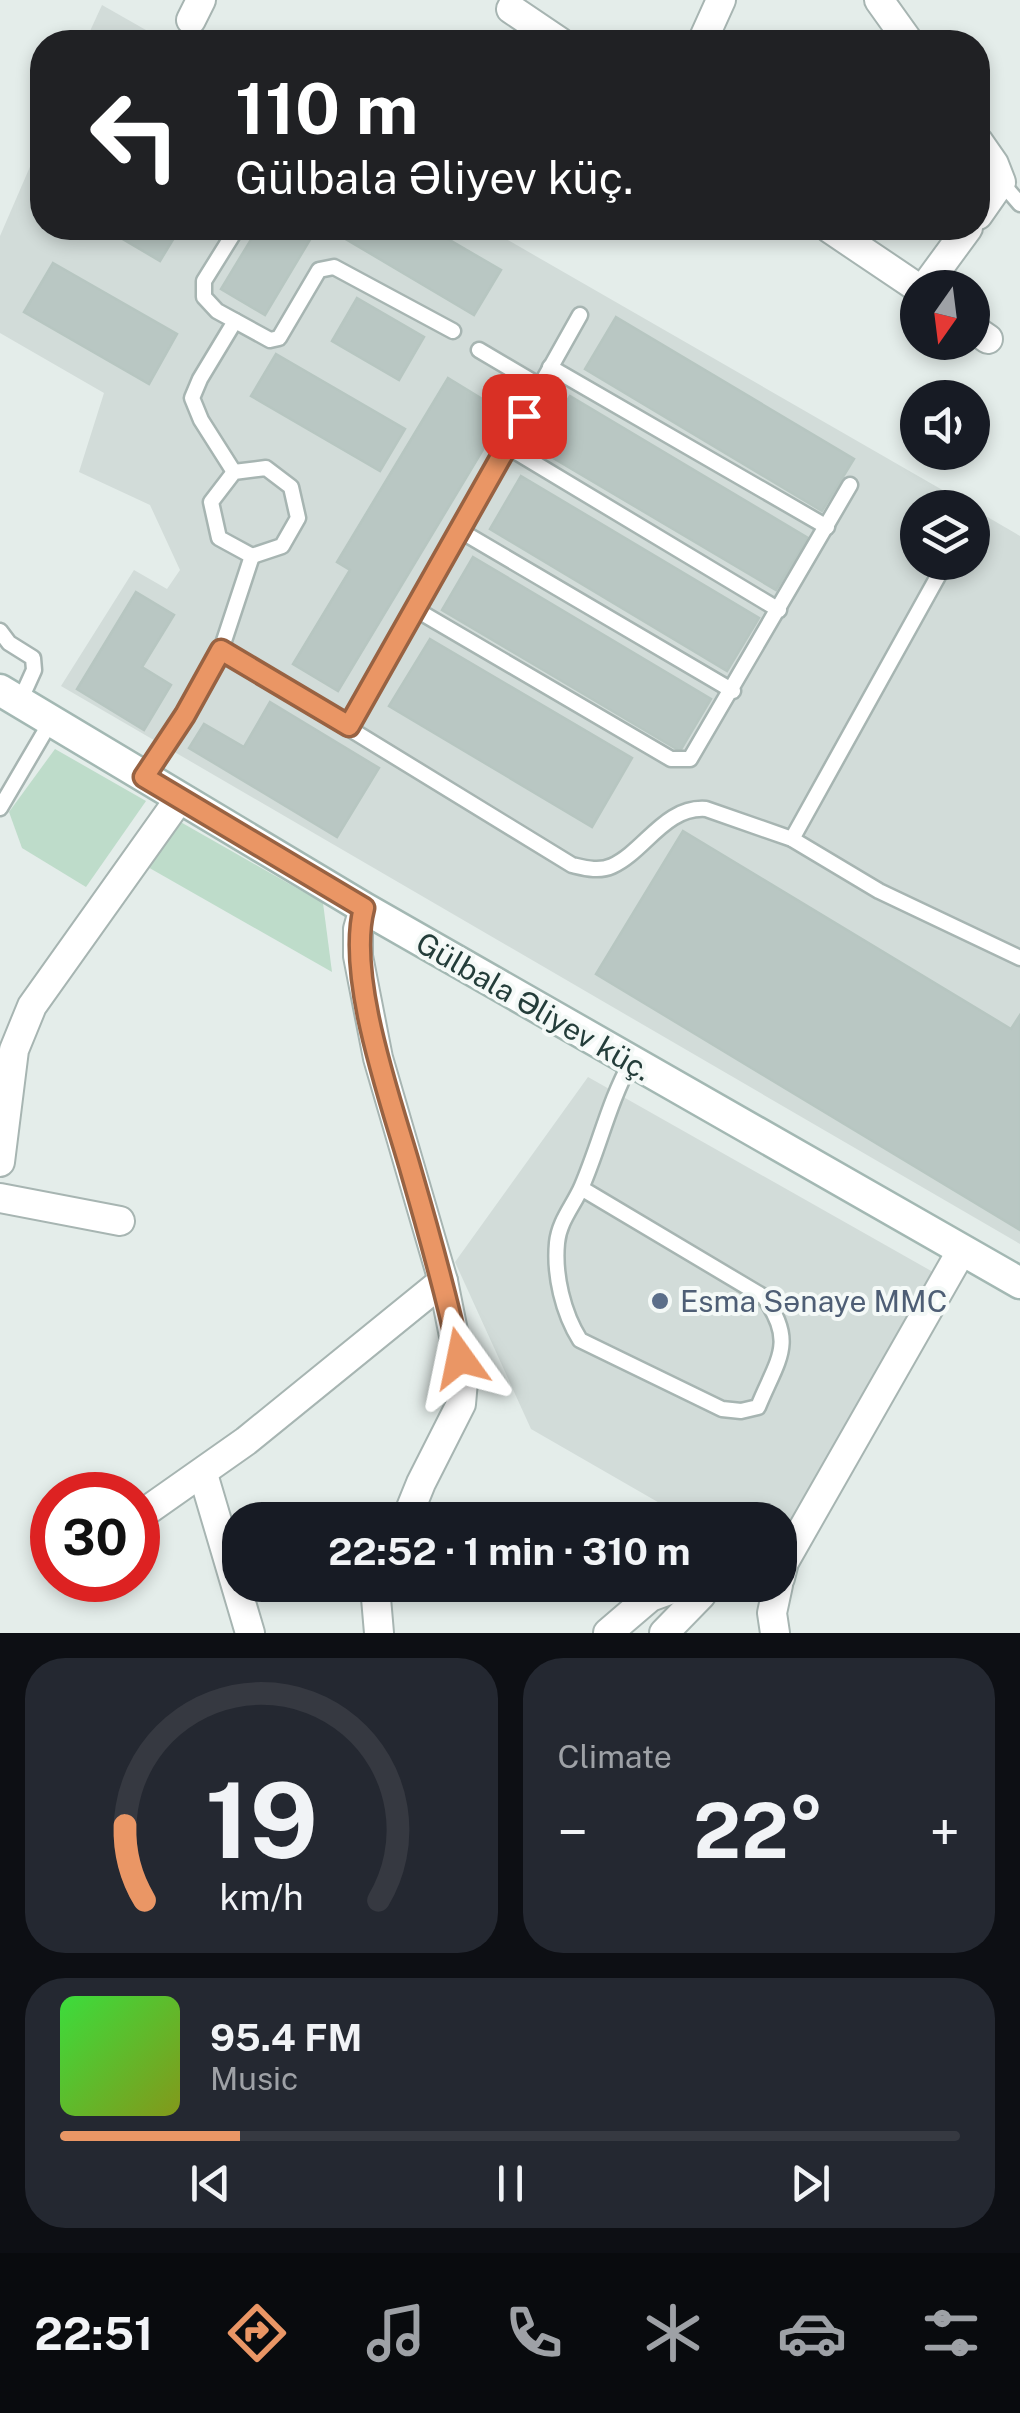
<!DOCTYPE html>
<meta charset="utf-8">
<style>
body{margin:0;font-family:"Public Sans",sans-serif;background:#242831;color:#f1f3f6;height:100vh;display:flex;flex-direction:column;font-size:38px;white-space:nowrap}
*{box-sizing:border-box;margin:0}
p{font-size:32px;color:#9ea1a6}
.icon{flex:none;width:55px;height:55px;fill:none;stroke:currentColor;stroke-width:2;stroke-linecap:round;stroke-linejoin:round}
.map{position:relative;height:1633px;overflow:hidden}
.panel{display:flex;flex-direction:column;gap:25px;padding:25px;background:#0d0f14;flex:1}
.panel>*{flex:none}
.banner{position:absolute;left:30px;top:30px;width:960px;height:210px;border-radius:40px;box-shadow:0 5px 15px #0003;background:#202124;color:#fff;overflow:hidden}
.needle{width:65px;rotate:194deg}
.buttons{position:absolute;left:900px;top:270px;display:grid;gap:20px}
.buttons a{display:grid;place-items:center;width:90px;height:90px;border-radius:50%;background:#171b24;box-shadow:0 5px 15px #0003;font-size:50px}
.speed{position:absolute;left:30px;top:1472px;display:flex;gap:20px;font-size:50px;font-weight:700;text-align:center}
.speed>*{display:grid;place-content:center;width:130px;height:130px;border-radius:50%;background:#171b24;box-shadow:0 5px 15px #0003;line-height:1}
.speed .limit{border:15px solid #d22;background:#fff;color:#111}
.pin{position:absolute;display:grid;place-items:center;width:85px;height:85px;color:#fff;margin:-42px;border-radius:20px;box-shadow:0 5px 15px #0006}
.me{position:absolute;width:110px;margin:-55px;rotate:348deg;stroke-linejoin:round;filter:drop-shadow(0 0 8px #0008)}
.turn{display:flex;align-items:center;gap:35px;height:210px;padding:0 40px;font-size:45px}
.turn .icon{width:130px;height:130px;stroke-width:2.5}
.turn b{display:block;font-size:70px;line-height:85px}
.big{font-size:75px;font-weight:700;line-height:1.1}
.panel .tile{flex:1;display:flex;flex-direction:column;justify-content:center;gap:15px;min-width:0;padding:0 35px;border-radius:40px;background:#242831}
.panel .dial{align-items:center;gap:0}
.dial svg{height:260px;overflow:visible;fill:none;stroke:#363941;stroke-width:7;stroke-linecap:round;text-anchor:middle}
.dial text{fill:#f1f3f6;stroke:none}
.song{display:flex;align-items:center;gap:30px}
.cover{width:120px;height:120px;border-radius:15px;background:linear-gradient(135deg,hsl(120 70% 55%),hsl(70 70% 35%))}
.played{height:10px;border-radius:5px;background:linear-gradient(90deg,#ea9665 20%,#363941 20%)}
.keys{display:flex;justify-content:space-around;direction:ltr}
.heat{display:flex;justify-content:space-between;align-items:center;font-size:55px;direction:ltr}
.panel .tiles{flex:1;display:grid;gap:25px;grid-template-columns:1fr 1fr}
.tile:last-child{grid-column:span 2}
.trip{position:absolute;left:222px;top:1502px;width:575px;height:100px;border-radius:40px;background:#171b24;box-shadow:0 5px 15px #0003;font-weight:700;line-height:100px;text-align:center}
.tab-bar{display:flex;height:160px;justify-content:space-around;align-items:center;background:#090b0e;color:#9ea1a6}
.tab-bar .icon{width:70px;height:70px}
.tab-bar .active{color:#ea9665}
.tab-bar b{font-size:45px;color:#f1f3f6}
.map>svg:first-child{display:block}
.built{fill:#d2dcd9}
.green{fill:#bedcca}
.building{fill:#b9c7c3;stroke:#b7c6c1;stroke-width:2.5}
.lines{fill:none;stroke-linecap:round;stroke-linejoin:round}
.lane-casing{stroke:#a7b5b2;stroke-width:19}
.street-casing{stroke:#a7b5b2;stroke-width:32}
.secondary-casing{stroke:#a3b8b3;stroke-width:35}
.lane{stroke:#fff;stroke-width:14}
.street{stroke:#fff;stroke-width:28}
.secondary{stroke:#fff;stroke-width:30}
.route-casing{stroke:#986242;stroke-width:25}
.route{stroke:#ea9665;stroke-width:18}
.service-dot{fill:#5c6f8a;stroke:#f4f9f7;stroke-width:4}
.labels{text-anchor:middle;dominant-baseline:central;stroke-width:8;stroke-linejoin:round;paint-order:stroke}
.street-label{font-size:30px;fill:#243d3a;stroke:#f4f9f7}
.service-label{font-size:30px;fill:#4e5e75;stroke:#f4f9f7;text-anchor:start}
</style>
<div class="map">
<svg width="1020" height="1633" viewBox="0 0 1020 1633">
<rect width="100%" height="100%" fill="#e4edea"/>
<g class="built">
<path d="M 102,5 L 167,42 L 85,42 Z"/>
<path d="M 42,139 L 42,228 L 487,228 L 972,507 L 918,508 L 918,562 L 972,562 L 972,508 L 1020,536 L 1020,1244 L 61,686 L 134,570 L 167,589 L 180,570 L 150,505 L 79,472 L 104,393 L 0,333 L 0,236 Z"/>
<path d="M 588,1077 L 933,1272 L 799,1520 L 780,1523 L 780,1520 L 689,1520 L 531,1429 L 455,1262 Z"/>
</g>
<g class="green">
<path d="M 55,749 L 146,801 L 86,887 L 22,848 L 9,812 Z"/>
<path d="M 177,820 L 323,903 L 332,972 L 146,866 Z"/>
</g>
<g class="building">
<path d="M 104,228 L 180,228 L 160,261 Z"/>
<path d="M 258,228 L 317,228 L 265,315 L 221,289 Z"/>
<path d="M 350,228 L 429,228 L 501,270 L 474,315 L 344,238 Z"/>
<path d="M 53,263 L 177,334 L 149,384 L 24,312 Z"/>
<path d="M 357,298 L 424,337 L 399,380 L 332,341 Z"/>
<path d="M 616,317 L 854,459 L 822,511 L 585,369 Z"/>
<path d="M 276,354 L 405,429 L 380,471 L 251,396 Z"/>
<path d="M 448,378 L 505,413 L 338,691 L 293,664 L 350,570 L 337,562 Z"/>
<path d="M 570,396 L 808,538 L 776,590 L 538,449 Z"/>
<path d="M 521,476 L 759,618 L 727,671 L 490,529 Z"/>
<path d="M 473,557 L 711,699 L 680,751 L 442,610 Z"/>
<path d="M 136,592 L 174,615 L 142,667 L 171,685 L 144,730 L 77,689 Z"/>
<path d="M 430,639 L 632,758 L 592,827 L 389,706 Z"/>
<path d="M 270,702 L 379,768 L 337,837 L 189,748 L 204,724 L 244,747 Z"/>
<path d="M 683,831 L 1011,1029 L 1020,1015 L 1020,1230 L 596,974 Z"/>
</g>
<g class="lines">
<g class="lane-casing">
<g id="lane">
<path d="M 1001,182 L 1020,204"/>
<path d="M 237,228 L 204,281 L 204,297 L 217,311 L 270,340 L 279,338 L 319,270 L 334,267 L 453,331"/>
<path d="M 479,350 L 540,386"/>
<path d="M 550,367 L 827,527"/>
<path d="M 506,446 L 779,610"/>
<path d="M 266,468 L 291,487 L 298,518 L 282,546 L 252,556 L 219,538 L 211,502 L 234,472 Z"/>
<path d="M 234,472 L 201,420 L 192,398 L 200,379 L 235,321"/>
<path d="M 459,530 L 733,691"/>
<path d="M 415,609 L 671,759 L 690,759 L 850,485"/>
<path d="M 0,631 L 9,643 L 33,658 L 34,670 L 20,701"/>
<path d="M 221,650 L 252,556"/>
<path d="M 349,726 L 580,315"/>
<path d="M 144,777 L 185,715 L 221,650 L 572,865 C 585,868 599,872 612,866 C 645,851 665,806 706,809 L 792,839 L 879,891 L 1020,958"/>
<path d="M 0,808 L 51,721"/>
<path d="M 792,839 L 942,569"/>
<path d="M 581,1188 L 764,1297 C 797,1343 777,1360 758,1407 L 741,1411 L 722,1409 L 580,1340 C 563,1313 554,1275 557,1243 C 559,1221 574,1205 582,1186 C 600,1144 609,1102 631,1062"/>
</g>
</g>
<g class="street-casing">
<g id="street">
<path d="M 879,0 L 909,42"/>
<path d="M 511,9 L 560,42"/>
<path d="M 191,20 L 201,0"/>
<path d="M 702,42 L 721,0"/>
<path d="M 978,141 L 994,164 L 1001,182 L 978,215"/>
<path d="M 829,228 L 918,288"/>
<path d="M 924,288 L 968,228"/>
<path d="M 972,328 L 988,339"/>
<path d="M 364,908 L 358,929 L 358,956 L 378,1058 L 443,1281 L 463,1381 L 461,1404 L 421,1483 L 406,1520"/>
<path d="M 0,1162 L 14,1050 L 32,1006 L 180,798"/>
<path d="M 0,1198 L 120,1221"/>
<path d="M 203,1474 L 250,1633"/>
<path d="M 138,1517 L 246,1441 L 443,1281"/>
<path d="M 780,1578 L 784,1562 L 962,1250"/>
<path d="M 379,1633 L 376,1598 L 381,1585"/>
<path d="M 608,1633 L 650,1597 L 683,1585"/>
<path d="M 664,1633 L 701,1595 L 707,1585"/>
<path d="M 775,1633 L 772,1613 L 778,1585"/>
</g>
</g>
<g class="secondary-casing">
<path id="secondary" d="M 0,690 L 364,908 L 1020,1283"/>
</g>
<use href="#lane" class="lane"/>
<use href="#street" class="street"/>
<use href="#secondary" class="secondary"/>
</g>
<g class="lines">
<g class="route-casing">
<path id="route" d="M 460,1358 C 446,1294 429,1233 411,1171 C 391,1101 346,977 364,908 L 144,777 L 185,715 L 221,650 L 349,726 L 524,416"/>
</g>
<use href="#route" class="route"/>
</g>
<circle class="service-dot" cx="660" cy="1301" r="10"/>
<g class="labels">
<g class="street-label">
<text transform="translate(534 1006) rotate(30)">Gülbala Əliyev küç.</text>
</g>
<g class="service-label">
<text x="680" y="1301">Esma Sənaye MMC</text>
</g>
</g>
</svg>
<div class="buttons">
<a><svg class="needle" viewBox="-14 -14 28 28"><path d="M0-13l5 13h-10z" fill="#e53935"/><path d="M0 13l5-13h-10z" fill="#9ea1a6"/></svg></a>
<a><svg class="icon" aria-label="sound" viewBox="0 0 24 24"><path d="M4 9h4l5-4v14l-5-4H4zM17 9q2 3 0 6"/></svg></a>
<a><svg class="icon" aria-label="layers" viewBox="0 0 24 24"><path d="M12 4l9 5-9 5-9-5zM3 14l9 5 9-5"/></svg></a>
</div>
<div class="speed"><div class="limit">30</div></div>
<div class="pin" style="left:524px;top:416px;background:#d93025"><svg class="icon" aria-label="arrive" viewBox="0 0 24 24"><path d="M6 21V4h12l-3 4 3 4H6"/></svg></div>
<svg class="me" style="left:460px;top:1358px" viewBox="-20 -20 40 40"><path d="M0-17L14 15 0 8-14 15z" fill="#ea9665" stroke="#fff" stroke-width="4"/></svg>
<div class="trip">22:52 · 1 min · 310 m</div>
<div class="banner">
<div class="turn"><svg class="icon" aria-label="left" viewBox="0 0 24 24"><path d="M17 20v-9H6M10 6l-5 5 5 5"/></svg><div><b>110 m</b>Gülbala Əliyev küç.</div></div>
</div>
</div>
<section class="panel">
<div class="tiles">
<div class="tile dial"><svg viewBox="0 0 100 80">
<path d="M14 69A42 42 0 1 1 86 69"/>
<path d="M14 69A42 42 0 0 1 8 46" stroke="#ea9665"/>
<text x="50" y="56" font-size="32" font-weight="700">19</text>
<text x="50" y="72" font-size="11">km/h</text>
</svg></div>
<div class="tile"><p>Climate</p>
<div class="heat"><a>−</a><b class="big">22°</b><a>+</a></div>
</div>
<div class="tile">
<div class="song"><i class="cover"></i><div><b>95.4 FM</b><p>Music</p></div></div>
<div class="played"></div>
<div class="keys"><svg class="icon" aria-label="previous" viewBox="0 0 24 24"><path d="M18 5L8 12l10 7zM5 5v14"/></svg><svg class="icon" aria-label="pause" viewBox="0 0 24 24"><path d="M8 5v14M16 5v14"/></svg><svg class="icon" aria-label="next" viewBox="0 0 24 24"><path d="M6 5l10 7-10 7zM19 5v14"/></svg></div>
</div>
</div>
</section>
<nav class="tab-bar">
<b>22:51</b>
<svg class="icon active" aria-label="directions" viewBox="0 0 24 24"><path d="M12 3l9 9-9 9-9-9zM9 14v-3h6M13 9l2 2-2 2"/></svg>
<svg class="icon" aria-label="music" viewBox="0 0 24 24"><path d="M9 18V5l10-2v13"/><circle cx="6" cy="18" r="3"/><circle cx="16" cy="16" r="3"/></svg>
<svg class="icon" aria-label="phone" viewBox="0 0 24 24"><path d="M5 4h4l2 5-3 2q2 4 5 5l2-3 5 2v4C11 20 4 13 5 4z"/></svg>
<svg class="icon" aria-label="climate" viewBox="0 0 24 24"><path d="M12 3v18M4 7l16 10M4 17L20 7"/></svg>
<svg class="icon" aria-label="car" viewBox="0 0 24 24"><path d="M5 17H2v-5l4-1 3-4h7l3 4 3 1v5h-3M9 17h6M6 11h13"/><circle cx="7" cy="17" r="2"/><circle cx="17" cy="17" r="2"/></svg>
<svg class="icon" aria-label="filters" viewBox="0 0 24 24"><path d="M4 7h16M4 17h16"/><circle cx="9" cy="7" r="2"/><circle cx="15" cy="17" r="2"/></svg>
</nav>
